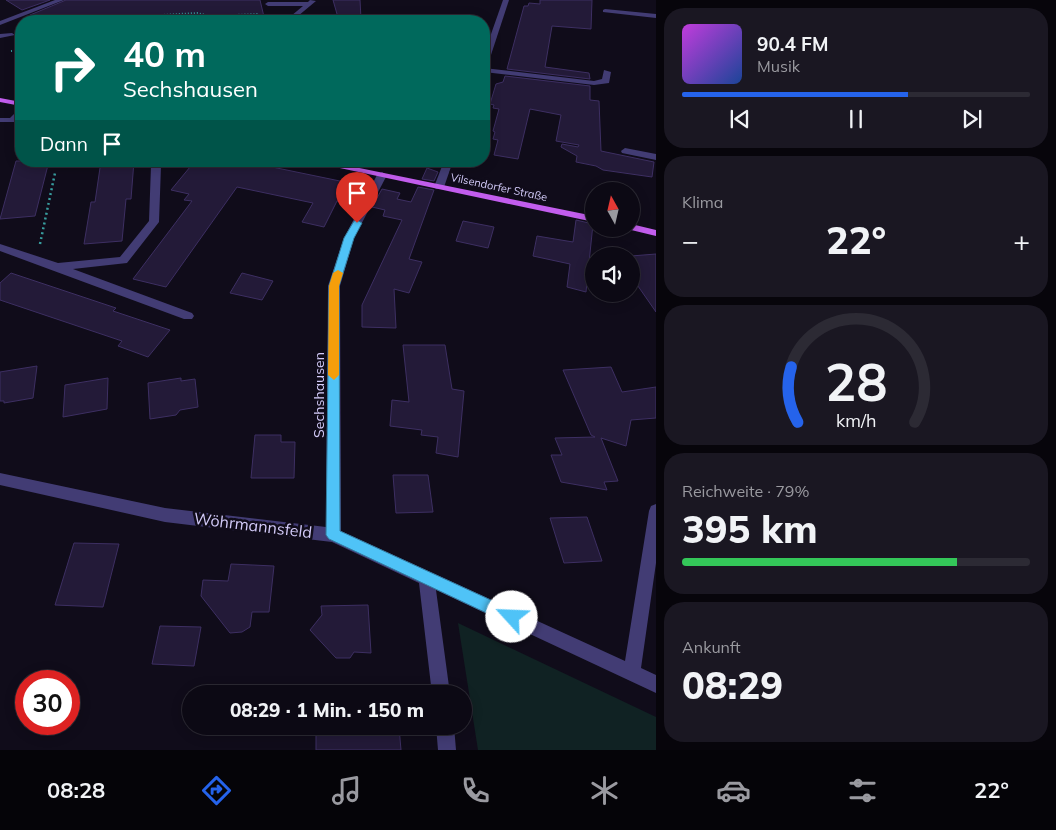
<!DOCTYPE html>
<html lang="de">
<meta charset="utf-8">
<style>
body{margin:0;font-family:Mulish,sans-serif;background:#1a1722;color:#f1f3f6;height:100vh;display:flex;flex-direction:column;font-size:19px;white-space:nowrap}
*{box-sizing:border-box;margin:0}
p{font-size:16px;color:#9a9aa0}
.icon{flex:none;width:28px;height:28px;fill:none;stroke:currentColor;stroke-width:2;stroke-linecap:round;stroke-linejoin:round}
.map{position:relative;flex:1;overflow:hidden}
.panel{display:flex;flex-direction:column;gap:8px;padding:8px;background:#07050b;width:400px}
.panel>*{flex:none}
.banner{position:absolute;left:15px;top:15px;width:475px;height:152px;border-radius:20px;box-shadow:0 2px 12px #0003,0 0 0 1px #2c2a34;background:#00695c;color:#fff;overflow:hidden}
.needle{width:32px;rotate:352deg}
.buttons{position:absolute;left:585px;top:182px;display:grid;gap:10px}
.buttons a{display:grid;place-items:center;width:55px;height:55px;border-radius:50%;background:#0c0914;box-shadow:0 2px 12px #0003,0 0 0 1px #2c2a34;font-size:25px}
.speed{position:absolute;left:15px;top:670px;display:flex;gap:10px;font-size:25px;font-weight:700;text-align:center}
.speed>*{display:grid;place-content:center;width:65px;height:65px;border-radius:50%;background:#0c0914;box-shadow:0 2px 12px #0003,0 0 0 1px #2c2a34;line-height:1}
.speed .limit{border:8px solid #d22;background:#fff;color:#111}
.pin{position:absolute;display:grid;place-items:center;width:42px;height:42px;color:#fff;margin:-51px -21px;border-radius:50% 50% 50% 0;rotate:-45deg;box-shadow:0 0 5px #0007}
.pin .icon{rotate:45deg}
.me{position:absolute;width:55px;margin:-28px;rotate:295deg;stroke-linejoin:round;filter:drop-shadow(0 0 4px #0008)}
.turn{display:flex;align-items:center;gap:18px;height:105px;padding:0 25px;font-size:22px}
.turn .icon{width:65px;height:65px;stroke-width:2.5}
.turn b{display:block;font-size:35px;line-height:42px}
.then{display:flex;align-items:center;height:48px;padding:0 25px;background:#0003;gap:10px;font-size:19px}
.big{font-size:38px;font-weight:800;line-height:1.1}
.panel .widget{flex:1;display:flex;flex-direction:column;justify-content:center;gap:8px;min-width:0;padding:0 18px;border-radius:20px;background:#1a1722}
.panel .dial{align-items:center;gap:0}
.dial svg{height:130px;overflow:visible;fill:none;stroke:#2c2a34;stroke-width:7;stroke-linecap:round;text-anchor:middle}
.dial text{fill:#f1f3f6;stroke:none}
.song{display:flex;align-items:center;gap:15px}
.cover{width:60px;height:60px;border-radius:8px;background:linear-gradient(135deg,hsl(290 70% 55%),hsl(220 70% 35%))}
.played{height:5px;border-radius:2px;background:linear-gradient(90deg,#2563eb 65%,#2c2a34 65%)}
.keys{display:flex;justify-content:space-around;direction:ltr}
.heat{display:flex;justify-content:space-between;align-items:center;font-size:28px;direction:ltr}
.charge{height:8px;border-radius:4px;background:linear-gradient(90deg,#34c759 79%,#2c2a34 0)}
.trip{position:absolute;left:182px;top:685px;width:290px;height:50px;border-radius:25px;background:#0c0914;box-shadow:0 2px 12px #0003,0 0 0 1px #2c2a34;font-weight:800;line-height:50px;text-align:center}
.dock{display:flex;height:80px;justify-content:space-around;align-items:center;background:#050408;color:#9a9aa0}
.dock .icon{width:35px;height:35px}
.dock .on{color:#2563eb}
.dock b{font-size:22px;color:#f1f3f6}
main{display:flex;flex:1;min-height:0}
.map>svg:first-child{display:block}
.green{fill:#102223}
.building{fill:#231a38;stroke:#3d2f62}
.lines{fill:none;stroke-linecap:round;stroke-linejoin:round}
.path-far1{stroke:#389e9f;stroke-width:2;stroke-dasharray:1 2;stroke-linecap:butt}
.path{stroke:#389e9f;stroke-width:2.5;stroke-dasharray:2 3;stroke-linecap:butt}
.minor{fill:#423c74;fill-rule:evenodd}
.major{fill:#c25ded;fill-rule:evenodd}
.route{fill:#4fc3f7;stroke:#337fa1}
.slow{fill:#f59e0b}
.labels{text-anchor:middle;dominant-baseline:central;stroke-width:5;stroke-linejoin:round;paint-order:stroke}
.far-street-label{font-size:11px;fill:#d3cbf9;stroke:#100c1a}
.street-label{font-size:14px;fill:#d3cbf9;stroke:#100c1a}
.near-street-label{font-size:16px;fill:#d3cbf9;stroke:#100c1a}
</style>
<main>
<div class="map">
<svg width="656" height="750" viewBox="0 0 656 750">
<rect width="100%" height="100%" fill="#100c1a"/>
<path class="green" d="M 458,623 L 656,717 L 656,750 L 478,750 Z"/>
<g class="building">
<path d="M 6,0 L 50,0 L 22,10 Z"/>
<path d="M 66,0 L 260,0 L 265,21 L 39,21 L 30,15 Z"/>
<path d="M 333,0 L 360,0 L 361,19 L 339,21 Z"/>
<path d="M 540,0 L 592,0 L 591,29 L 552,26 L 545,67 L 589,73 L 590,79 L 507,69 L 524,6 L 528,6 L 529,3 L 540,4 Z"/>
<path d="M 505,76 L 590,86 L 590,100 L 599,101 L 601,151 L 654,162 L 652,177 L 603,170 L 596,166 L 576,162 L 577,156 L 561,147 L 562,144 L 578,147 L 579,145 L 556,141 L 561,115 L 530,109 L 518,159 L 494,155 L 498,140 L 493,139 L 495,132 L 493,131 L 499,109 L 493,108 L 494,105 L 490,104 L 496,84 L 503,82 Z"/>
<path d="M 16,161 L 49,161 L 35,216 L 0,219 Z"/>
<path d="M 101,161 L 134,161 L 131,199 L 126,199 L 122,241 L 84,244 L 91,202 L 95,202 Z"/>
<path d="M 195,161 L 243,161 L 369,187 L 359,205 L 337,201 L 324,227 L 302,222 L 313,203 L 237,187 L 166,287 L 133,279 L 192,201 L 184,200 L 189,194 L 171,190 Z"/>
<path d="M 427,168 L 438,172 L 434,181 L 422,179 Z"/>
<path d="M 418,187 L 434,190 L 409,259 L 422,262 L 409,293 L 394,289 L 396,328 L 362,327 L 362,305 L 402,220 L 383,216 L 385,210 L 372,207 L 382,189 L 400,193 L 397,199 L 411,202 Z"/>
<path d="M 576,220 L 593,224 L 586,292 L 567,287 L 570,264 L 533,256 L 537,236 L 573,242 Z"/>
<path d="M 463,221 L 494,227 L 488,248 L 456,241 Z"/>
<path d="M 656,254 L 656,312 L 631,276 L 631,256 Z"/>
<path d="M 11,273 L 116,308 L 113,311 L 170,330 L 148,357 L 118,346 L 122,341 L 0,300 L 0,283 Z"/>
<path d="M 242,273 L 273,281 L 262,300 L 230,293 Z"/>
<path d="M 403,345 L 445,345 L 452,389 L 464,391 L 458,457 L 436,453 L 438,437 L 421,435 L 422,430 L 390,426 L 392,400 L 409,402 Z"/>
<path d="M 37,366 L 33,398 L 4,403 L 4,401 L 0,401 L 0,372 Z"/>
<path d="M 611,367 L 622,392 L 656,387 L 656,418 L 631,420 L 626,446 L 601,438 L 618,481 L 604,482 L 607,490 L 561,482 L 551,455 L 562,455 L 555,438 L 595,437 L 591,435 L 563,370 Z"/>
<path d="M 108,378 L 107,409 L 63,417 L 65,385 Z"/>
<path d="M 181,378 L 181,381 L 195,379 L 198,407 L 180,410 L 176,415 L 150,419 L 148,383 Z"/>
<path d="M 255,435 L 281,435 L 281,442 L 295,442 L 294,478 L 251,478 Z"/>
<path d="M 393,475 L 428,475 L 433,512 L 396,513 Z"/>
<path d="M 587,517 L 602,561 L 564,563 L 550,518 Z"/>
<path d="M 74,543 L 119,544 L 103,607 L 55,605 Z"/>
<path d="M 231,564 L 274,566 L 269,612 L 252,612 L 250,627 L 242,632 L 230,633 L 201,596 L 203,580 L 228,581 Z"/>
<path d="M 368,605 L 371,653 L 354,652 L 350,658 L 336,658 L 310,630 L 322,615 L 321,606 Z"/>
<path d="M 160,626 L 201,627 L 194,666 L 152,664 Z"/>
<path d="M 316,727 L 399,727 L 401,750 L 316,750 Z"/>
</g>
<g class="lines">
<g class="path-far1">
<path d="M 92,19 L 197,13 L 210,16 L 258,14"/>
<path d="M 11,51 L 21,50"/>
</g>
<path class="path" d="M 40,244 L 55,173"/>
<g class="minor">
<path d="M 55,0 L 64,0 L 0,25 L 0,21 Z"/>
<path d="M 310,0 L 316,1 L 292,21 L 285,21 L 303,6 L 268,6 L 265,4 L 268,2 L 308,2 Z"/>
<path d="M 503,0 L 509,0 L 488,64 L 484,66 L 484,54 Z"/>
<path d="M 605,9 L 656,14 L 656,18 L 603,12 L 603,10 Z"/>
<path d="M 0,34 L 12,33 L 15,35 L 0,38 Z"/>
<path d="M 484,68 L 594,81 L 602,79 L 604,70 L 611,72 L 609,83 L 594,85 L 484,72 Z"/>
<path d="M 18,110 L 21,110 L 21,116 L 15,122 L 0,122 L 0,118 L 10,118 Z"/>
<path d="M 625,148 L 656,154 L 656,160 L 622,153 L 621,151 Z"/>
<path d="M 444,161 L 453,161 L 444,187 L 442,189 L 436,189 L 434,187 Z"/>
<path d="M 156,163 L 161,166 L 159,222 L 127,263 L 73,269 L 192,313 L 194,316 L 192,319 L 184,319 L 0,251 L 0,244 L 58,263 L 120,257 L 149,221 L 151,166 Z"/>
<path d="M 382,172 L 387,175 L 354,238 L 340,286 L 341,531 L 625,661 L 649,511 L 651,506 L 656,504 L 656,563 L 641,668 L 656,675 L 656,693 L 436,590 L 450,694 L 432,694 L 419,583 L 332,542 L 165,522 L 0,485 L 0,473 L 165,508 L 326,527 L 328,286 L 344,238 L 377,175 Z"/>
<path d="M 436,726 L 454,726 L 456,750 L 438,750 Z"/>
</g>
<g class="major">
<path d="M 0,98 L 21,102 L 21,106 L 0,102 Z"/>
<path d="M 307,161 L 325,161 L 594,216 L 594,222 Z"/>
<path d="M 631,224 L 656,230 L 656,236 L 627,229 L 631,229 Z"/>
</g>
</g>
<path class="route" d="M 357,220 L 362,223 L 354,238 L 339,286 L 340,531 L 517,612 L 519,617 L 517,622 L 512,625 L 329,539 L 326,535 L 329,286 L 344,238 L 354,221 Z"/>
<path class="slow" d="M 338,270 L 343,273 L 339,286 L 339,375 L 334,380 L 328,375 L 329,286 L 333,273 Z"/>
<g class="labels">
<g class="far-street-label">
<text transform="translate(499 187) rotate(12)">Vilsendorfer Straße</text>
</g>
<g class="street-label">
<text transform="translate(319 395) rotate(-90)">Sechshausen</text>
</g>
<g class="near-street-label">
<text transform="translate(253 525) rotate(7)">Wöhrmannsfeld</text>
</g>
</g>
</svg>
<div class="buttons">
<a><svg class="needle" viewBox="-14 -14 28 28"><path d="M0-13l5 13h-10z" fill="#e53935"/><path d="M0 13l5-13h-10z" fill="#9a9aa0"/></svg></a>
<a><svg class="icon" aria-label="sound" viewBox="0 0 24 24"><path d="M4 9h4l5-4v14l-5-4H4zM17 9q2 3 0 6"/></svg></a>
</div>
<div class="speed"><div class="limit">30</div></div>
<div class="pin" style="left:357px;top:223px;background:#d93025"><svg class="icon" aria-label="arrive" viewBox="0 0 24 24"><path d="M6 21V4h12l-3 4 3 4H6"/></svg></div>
<svg class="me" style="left:512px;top:617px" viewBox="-20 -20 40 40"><circle r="19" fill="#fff"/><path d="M0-13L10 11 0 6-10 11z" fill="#4fc3f7"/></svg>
<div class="trip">08:29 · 1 Min. · 150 m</div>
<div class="banner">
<div class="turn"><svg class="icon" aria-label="right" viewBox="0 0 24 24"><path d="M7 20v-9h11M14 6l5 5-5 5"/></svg><div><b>40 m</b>Sechshausen</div></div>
<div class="then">Dann<svg class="icon" aria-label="arrive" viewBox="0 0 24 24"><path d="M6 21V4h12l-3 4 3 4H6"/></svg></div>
</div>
</div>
<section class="panel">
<div class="widget">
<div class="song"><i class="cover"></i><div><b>90.4 FM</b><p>Musik</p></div></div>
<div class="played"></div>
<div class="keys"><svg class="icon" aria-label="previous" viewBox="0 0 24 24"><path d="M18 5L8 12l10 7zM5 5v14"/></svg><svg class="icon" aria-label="pause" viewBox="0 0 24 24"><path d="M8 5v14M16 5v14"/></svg><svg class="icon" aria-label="next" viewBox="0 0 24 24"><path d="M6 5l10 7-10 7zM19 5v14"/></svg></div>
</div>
<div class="widget"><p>Klima</p>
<div class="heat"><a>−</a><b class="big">22°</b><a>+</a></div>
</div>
<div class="widget dial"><svg viewBox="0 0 100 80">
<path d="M14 69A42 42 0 1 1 86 69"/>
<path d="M14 69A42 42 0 0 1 10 35" stroke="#2563eb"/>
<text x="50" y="56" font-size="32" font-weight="700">28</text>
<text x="50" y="72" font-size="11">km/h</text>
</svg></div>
<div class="widget"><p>Reichweite · 79%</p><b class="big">395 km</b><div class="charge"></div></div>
<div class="widget"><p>Ankunft</p><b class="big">08:29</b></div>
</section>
</main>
<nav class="dock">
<b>08:28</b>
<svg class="icon on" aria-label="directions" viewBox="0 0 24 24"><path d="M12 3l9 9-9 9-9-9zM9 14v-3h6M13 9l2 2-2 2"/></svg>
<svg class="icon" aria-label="music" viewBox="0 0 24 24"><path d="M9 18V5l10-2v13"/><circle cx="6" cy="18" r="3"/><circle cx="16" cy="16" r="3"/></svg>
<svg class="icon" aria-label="phone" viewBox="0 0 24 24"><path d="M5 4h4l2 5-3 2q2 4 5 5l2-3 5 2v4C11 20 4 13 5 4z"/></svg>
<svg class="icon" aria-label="climate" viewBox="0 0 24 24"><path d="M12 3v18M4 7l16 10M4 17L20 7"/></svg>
<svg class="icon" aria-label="car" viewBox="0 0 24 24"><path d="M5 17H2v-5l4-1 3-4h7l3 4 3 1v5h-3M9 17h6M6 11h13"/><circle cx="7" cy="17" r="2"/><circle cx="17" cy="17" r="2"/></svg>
<svg class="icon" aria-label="filters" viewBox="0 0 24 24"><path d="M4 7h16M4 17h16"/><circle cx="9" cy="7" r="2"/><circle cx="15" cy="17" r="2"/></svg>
<b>22°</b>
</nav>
